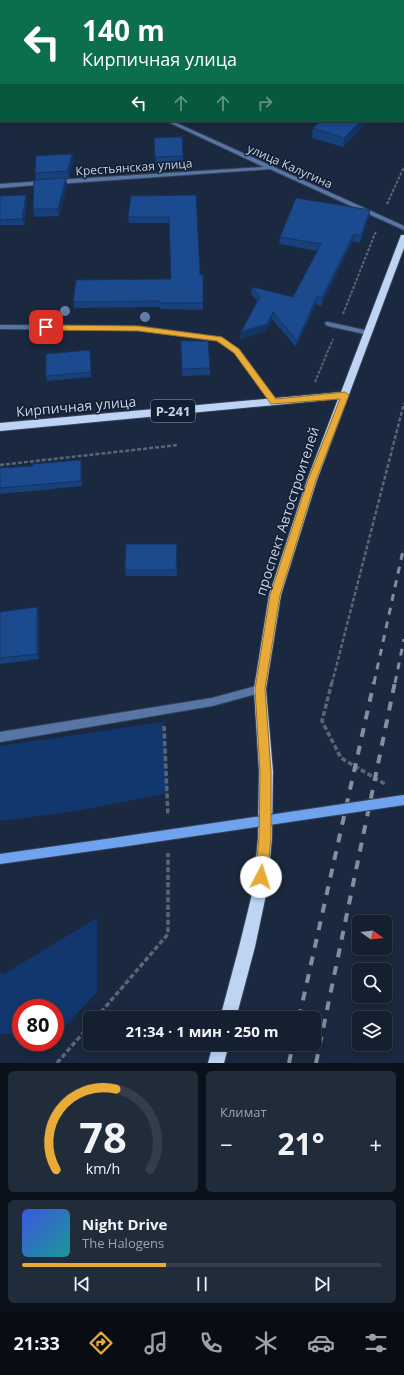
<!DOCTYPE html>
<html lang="ru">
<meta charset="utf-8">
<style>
body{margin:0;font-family:"Open Sans",sans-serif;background:#212c3b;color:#f1f3f6;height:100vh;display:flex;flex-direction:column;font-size:15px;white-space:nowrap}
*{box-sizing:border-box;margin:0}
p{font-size:13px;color:#9da2aa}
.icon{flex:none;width:22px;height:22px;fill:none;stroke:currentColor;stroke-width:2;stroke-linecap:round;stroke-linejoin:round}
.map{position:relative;height:1063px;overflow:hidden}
.details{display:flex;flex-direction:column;gap:8px;padding:8px;background:#0b111a;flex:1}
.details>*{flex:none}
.hud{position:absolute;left:0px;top:0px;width:404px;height:122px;box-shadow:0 2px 10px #0003,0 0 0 1px #333d4b;background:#0b6e4f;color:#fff;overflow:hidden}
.needle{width:26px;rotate:104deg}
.tools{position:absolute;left:352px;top:915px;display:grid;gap:8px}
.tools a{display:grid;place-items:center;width:40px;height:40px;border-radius:6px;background:#141f2f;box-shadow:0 2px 10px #0003,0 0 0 1px #333d4b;font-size:20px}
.speed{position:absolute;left:12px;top:999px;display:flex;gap:8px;font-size:20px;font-weight:700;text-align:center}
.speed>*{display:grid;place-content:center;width:52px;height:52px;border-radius:50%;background:#141f2f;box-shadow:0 2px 10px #0003,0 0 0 1px #333d4b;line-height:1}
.speed .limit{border:6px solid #d22;background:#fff;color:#111}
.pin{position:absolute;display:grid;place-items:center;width:34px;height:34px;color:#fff;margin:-17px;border-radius:8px;box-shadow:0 2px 6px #0006}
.me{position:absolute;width:44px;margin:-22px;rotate:5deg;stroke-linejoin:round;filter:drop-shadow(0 0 3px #0008)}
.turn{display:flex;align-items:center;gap:14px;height:84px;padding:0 16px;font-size:18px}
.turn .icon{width:52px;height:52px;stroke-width:2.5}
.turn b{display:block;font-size:28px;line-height:34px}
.lanes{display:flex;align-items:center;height:38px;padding:0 16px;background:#0003;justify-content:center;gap:20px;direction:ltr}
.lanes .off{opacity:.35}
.big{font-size:30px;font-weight:700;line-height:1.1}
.details .widget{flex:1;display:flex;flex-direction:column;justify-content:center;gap:6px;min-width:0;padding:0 14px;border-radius:6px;background:#212c3b}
.details .dial{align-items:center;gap:0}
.dial svg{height:104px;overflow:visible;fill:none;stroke:#333d4b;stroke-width:7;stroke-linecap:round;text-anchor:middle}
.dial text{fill:#f1f3f6;stroke:none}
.song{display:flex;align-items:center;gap:12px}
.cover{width:48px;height:48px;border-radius:6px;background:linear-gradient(135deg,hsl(230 70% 55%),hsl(180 70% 35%))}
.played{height:4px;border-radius:2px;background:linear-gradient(90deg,#e9ab38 40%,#333d4b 40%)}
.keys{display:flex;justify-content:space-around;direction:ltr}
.heat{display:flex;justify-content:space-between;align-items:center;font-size:22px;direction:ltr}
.details .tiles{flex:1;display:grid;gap:8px;grid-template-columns:1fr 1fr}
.widget:last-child{grid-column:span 2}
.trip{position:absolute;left:83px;top:1011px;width:238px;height:40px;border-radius:6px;background:#141f2f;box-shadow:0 2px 10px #0003,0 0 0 1px #333d4b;font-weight:700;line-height:40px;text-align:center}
.dock{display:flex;height:64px;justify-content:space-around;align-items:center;background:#080c13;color:#9da2aa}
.dock .icon{width:28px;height:28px}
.dock .on{color:#e9ab38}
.dock b{font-size:18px;color:#f1f3f6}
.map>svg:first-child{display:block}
.green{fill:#12376f}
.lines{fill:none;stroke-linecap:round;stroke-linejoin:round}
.service-casing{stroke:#364459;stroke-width:2}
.minor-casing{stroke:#364459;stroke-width:2}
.secondary-casing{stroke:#364459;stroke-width:2}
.trunk-casing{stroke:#364459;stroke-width:2}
.path-far3{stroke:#596679;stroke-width:1.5;stroke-dasharray:2.5 1;stroke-linecap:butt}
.path-far2{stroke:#596679;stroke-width:2;stroke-dasharray:3 1.5;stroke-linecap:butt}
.path-far1{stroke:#596679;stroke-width:2.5;stroke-dasharray:4 2;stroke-linecap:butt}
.path{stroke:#596679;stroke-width:3.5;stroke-dasharray:5 2.5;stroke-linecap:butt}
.service{fill:#5776a6;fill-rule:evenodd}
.minor{fill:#5776a6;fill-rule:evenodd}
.secondary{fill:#6fa2ef;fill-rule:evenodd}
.trunk{fill:#bed4f4;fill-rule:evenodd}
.rail-far1{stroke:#838ea0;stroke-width:3;stroke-dasharray:7 7;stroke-linecap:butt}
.rail{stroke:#838ea0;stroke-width:4;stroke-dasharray:9 9;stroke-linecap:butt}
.secondary-bridge-casing{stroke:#364459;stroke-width:12;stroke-linecap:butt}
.secondary-bridge{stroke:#6fa2ef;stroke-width:10}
.tree{fill:#627ea8}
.wall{fill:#18407b}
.shaded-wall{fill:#143464}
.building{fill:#1c4a8f;stroke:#143464}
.route{fill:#e9ab38;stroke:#976f24}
.labels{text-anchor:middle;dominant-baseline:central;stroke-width:3;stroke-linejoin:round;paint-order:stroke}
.far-street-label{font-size:12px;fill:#cad3e2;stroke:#111f34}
.shield{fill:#111f34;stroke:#929dae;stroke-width:1}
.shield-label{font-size:13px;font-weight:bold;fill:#cad3e2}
.street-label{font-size:14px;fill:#cad3e2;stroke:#111f34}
</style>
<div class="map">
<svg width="404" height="1063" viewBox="0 0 404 1063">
<rect width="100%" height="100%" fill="#1a293f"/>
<g class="green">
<path d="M 164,722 L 168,793 L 76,811 L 0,821 L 0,746 Z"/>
<path d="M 97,918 L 97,992 L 58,1034 L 55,1034 L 55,1008 L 21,1008 L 21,1034 L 0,1034 L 0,973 L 4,974 Z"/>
</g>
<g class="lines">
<g class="service-casing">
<g id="service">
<path d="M 326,322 L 328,322 L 369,331 L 372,333 L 369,335 L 328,326 L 325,324 Z"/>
<path d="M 260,685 L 263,686 L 265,689 L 263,692 L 212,706 L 0,742 L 0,732 L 212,698 Z"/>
</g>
</g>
<g class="minor-casing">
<g id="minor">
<rect x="0" y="42" width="1" height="3"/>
<rect x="0" y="71" width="1" height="2"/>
<path d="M 166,121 L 172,121 L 404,226 L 404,230 L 270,169 L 57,184 L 54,182 L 57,180 L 264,167 Z"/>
<path d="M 45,181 L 47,182 L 47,184 L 0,188 L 0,184 Z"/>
<path d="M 0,325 L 138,326 L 219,337 L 239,349 L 278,402 L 276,404 L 272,404 L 235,353 L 217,341 L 138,330 L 0,329 Z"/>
</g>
</g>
<g class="secondary-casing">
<path id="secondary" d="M 120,837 L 124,838 L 125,842 L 124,846 L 120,847 L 0,864 L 0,854 Z"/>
</g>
<g class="trunk-casing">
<g id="trunk">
<path d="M 401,235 L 404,235 L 404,248 L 317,480 L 281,595 L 266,689 L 273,771 L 272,838 L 267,890 L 255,947 L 236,1018 L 220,1018 L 239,947 L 253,890 L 258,838 L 259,771 L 254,689 L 269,595 L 307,480 L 338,399 L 0,431 L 0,423 L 341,392 Z"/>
<path d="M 213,1044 L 229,1044 L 224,1063 L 208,1063 Z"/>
</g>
</g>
<path class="path-far3" d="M 403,170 L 404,167"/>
<g class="path-far2">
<path d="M 387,204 L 403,169"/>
<path d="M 343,314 L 376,231"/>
<path d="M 315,382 L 333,339"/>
</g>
<g class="path-far1">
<path d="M 0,465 L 178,445"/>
<path d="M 332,683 L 404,403"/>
</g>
<g class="path">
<path d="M 332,682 L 322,721 L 341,758 L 385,784"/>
<path d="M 164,726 L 168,816"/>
<path d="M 96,1018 L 168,934 L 168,853"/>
<path d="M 57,1063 L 90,1025"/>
</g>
<use href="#service" class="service"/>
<use href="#minor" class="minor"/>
<use href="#secondary" class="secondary"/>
<use href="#trunk" class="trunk"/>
<g class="rail-far1">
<path d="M 374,683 L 404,546"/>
<path d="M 395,683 L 404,639"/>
</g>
<g class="rail">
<path d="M 299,1018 L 374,682"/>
<path d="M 289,1063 L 293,1044"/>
<path d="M 316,1063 L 395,682"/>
</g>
<g class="secondary-bridge-casing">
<path id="secondary-bridge" d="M 120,842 L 404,800"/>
</g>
<use href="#secondary-bridge" class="secondary-bridge"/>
</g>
<g class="tree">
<circle cx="65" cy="311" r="5"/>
<circle cx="145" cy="317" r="5"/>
</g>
<g class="wall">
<path d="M 0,0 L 206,0 L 204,1 L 1,1 L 1,25 L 0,25 Z"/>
<path d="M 262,0 L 404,0 L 404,18 L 403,19 L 403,1 L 265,1 Z"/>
<path d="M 321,121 L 369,121 L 343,147 L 312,138 L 313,128 Z"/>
<path d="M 154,138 L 183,156 L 183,163 L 156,164 Z"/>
<path d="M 72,154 L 73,161 L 69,178 L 66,178 L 67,185 L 59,216 L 34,217 L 33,209 L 36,180 L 35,173 Z"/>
<path d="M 196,195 L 200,275 L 203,275 L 203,310 L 160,309 L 160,307 L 74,308 L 73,302 L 171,279 L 169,223 L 129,223 L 128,217 Z"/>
<path d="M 0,196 L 27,201 L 24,225 L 0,225 Z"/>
<path d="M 370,210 L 369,217 L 360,243 L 353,241 L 321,306 L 316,304 L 296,347 L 272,319 L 266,331 L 240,339 L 241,332 L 257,301 L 251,294 L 252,287 L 293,297 L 318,251 L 279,244 L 280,237 Z"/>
<path d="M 181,341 L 210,368 L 210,375 L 182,376 Z"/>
<path d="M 91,355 L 91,377 L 47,381 L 46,376 Z"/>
<path d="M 82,465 L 82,486 L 0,494 L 0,468 Z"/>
<path d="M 177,550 L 177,576 L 126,576 L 125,570 Z"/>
<path d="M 37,607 L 39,613 L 39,659 L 0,664 L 0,612 Z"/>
</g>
<g class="shaded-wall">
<path d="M 182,0 L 206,0 L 204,1 L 179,1 Z"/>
<path d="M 404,10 L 404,18 L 403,19 L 403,11 Z"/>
<path d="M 361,121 L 369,121 L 343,147 L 344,138 Z"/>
<path d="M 72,154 L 73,161 L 69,178 L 68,171 Z"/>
<path d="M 66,178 L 67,185 L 59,216 L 58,209 Z"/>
<path d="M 26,195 L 27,201 L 24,225 L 22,219 Z"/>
<path d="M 370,210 L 369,217 L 360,243 L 361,236 Z"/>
<path d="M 354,234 L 353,241 L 321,306 L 322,298 Z"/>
<path d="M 317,297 L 316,304 L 296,347 L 297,341 Z"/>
<path d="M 273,312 L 272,319 L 266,331 L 240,339 L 241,332 Z"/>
<path d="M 90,350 L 91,355 L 91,377 L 91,372 Z"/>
<path d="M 81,460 L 82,465 L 82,486 L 81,481 Z"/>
<path d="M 37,607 L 39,613 L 39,659 L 37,654 Z"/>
</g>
<g class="building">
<path d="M 0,0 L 182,0 L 179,1 L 1,1 L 1,16 L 0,16 Z"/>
<path d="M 290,0 L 404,0 L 404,10 L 403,11 L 403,1 L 293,1 Z"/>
<path d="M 321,121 L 361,121 L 344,138 L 313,128 Z"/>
<path d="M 182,137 L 183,156 L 155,157 L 154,138 Z"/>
<path d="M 72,154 L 68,171 L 35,173 L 36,156 Z"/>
<path d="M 66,178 L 58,209 L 33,209 L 34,180 Z"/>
<path d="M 26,195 L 22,219 L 0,220 L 0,196 Z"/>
<path d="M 196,195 L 200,275 L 203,275 L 203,303 L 160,303 L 160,301 L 73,302 L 76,280 L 171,279 L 169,217 L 128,217 L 131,196 Z"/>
<path d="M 296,198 L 370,210 L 361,236 L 354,234 L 322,298 L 317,297 L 297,341 L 273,312 L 267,324 L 241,332 L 260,297 L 252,287 L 293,297 L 321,244 L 280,237 Z"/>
<path d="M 181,341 L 208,341 L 210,368 L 182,369 Z"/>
<path d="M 90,350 L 91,372 L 46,376 L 46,354 Z"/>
<path d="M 81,460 L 81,481 L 0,488 L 0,468 L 33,466 L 33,464 Z"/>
<path d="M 126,544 L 177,544 L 176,570 L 125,570 Z"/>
<path d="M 37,607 L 37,654 L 0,658 L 0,612 Z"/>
</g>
<path class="route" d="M 43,325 L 138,326 L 222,337 L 239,349 L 276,399 L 345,392 L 349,395 L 316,480 L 280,595 L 265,689 L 271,772 L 271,838 L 267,877 L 266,881 L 261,883 L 257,881 L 255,877 L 259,838 L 260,772 L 255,689 L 270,595 L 308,480 L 340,399 L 271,404 L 234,353 L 217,341 L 138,331 L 46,330 L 42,327 Z"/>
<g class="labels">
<g class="far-street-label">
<text transform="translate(290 166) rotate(24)">улица Калугина</text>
<text transform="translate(134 167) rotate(-4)">Крестьянская улица</text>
</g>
<rect class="shield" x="151" y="400" width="44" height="22" rx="3"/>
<g class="shield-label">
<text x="173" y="411">Р-241</text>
</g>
<g class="street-label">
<text transform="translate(76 406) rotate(-5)">Кирпичная улица</text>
<text transform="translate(287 511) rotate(-72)">проспект Автостроителей</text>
</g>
</g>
</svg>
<div class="tools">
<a><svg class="needle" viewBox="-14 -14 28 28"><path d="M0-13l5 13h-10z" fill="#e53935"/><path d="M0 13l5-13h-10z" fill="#9da2aa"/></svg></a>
<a><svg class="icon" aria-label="search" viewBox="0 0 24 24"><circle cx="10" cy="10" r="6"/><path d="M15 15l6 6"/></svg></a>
<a><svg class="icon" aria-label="layers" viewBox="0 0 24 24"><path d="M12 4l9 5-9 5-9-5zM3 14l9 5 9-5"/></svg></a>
</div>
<div class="speed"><div class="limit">80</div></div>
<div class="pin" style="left:46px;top:327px;background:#d93025"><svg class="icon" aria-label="arrive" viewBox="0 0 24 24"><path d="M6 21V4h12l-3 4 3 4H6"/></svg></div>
<svg class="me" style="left:261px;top:877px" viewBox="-20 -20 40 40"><circle r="19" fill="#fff"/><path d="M0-13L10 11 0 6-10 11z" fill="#e9ab38"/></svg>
<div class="trip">21:34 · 1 мин · 250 m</div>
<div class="hud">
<div class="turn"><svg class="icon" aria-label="left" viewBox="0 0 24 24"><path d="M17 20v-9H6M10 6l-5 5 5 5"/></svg><div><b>140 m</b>Кирпичная улица</div></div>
<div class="lanes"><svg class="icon" aria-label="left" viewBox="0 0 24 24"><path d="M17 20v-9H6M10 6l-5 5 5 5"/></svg><svg class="icon off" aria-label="ahead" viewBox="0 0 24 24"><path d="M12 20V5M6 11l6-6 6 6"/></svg><svg class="icon off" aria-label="ahead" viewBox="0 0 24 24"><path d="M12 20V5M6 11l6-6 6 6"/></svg><svg class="icon off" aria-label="right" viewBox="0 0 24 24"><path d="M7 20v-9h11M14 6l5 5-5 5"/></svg></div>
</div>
</div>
<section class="details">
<div class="tiles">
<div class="widget dial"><svg viewBox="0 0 100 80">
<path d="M14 69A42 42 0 1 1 86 69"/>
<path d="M14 69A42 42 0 0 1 60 7" stroke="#e9ab38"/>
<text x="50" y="56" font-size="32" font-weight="700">78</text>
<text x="50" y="72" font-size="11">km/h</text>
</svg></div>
<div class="widget"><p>Климат</p>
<div class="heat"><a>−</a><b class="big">21°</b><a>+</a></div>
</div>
<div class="widget">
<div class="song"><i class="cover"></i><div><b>Night Drive</b><p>The Halogens</p></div></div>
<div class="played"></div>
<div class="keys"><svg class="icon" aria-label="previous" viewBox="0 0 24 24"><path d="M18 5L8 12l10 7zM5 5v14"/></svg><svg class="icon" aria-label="pause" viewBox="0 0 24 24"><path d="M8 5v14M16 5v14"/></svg><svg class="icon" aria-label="next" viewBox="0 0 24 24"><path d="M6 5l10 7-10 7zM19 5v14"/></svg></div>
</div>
</div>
</section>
<nav class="dock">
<b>21:33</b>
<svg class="icon on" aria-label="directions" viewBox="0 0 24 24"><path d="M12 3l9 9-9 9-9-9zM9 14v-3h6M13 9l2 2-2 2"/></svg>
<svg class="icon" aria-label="music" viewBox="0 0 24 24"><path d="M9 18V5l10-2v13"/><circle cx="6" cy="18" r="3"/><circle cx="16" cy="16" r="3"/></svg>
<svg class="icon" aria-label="phone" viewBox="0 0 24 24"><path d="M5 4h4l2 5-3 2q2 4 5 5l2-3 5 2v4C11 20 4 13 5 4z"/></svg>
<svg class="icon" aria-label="climate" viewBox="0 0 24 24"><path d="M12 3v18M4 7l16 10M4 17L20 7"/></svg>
<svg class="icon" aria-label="car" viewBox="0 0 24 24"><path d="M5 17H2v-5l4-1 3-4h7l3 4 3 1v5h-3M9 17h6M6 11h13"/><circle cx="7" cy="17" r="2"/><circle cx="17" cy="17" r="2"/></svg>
<svg class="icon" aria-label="filters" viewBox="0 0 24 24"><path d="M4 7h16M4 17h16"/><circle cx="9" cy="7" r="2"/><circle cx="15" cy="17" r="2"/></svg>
</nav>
